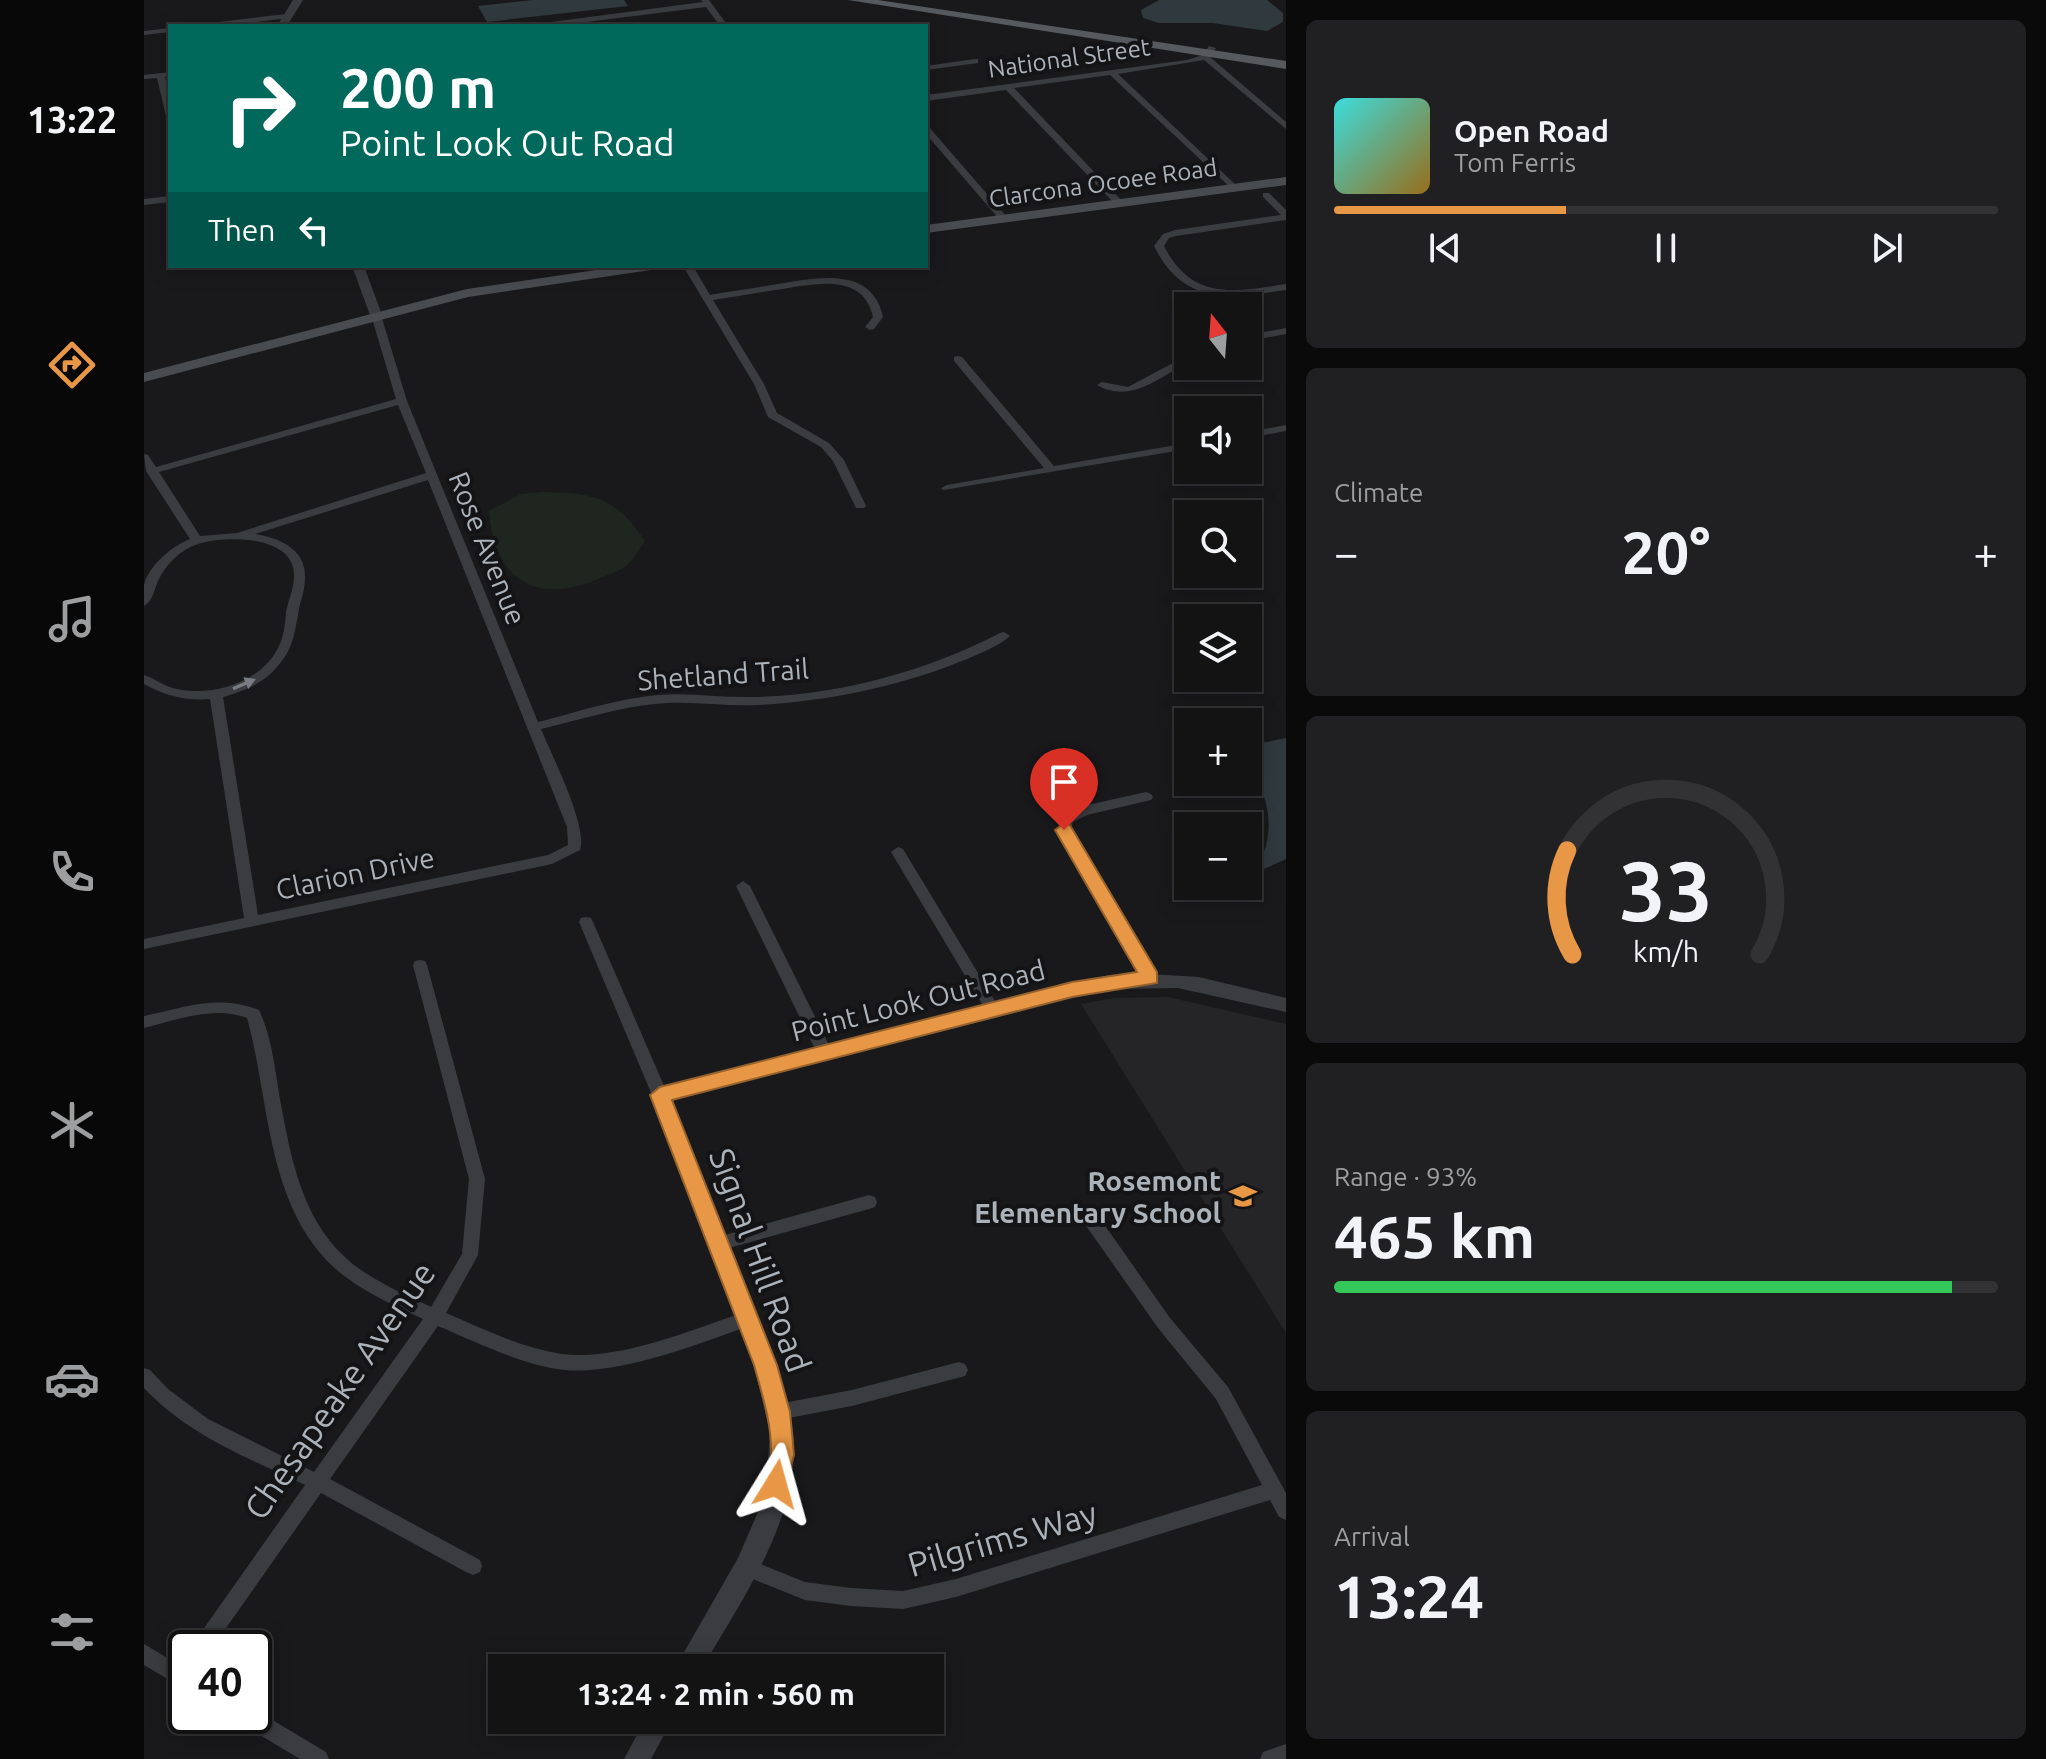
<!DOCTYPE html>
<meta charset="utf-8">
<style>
body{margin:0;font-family:Ubuntu,sans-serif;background:#202022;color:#f1f3f6;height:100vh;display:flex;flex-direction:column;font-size:30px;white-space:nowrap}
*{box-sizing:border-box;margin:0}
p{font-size:26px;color:#9d9ea0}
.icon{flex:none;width:44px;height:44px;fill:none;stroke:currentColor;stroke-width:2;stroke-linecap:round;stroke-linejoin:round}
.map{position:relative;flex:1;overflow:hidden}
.drawer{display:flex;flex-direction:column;gap:20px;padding:20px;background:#0a0a0b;width:760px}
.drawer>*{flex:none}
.guide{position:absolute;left:24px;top:24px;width:760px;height:244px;border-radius:0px;box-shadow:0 4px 20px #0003,0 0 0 2px #323234;background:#00695c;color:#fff;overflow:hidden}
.needle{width:52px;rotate:343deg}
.fabs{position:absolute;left:1030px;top:292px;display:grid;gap:16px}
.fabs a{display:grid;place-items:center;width:88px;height:88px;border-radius:0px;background:#131314;box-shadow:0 4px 20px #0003,0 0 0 2px #323234;font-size:40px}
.speed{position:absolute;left:24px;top:1630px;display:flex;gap:16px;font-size:40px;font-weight:700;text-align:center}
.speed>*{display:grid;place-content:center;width:104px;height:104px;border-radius:50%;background:#131314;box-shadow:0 4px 20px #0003,0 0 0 2px #323234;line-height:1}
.speed .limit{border:4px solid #111;border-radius:12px;background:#fff;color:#111}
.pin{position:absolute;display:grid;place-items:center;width:68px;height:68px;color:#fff;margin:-82px -34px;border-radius:50% 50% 50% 0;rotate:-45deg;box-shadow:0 0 8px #0007}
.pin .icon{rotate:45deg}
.me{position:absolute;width:88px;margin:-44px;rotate:8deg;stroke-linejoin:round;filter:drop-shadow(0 0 6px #0008)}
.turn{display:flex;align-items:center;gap:28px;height:168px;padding:0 40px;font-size:36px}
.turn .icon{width:104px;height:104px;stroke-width:2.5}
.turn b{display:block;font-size:56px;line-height:68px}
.then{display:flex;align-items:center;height:76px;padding:0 40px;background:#0003;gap:16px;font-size:30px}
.big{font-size:60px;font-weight:700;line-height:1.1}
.drawer .card{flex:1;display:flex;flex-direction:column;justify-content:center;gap:12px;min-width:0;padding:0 28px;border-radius:12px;background:#202022}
.drawer .dial{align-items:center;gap:0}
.dial svg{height:208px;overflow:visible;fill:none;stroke:#323234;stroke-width:7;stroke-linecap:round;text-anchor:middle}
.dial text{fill:#f1f3f6;stroke:none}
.song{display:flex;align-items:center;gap:24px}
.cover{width:96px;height:96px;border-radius:12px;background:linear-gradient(135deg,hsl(180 70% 55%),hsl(40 70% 35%))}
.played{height:8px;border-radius:4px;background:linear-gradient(90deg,#e79745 35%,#323234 35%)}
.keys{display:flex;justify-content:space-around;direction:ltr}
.heat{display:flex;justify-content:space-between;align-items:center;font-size:44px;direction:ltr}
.charge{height:12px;border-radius:6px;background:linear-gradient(90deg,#34c759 93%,#323234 0)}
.trip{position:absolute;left:344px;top:1654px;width:456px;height:80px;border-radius:0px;background:#131314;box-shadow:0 4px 20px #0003,0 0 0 2px #323234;font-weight:700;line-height:80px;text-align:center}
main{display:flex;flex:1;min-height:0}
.menu{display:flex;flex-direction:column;width:144px;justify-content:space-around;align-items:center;background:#080808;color:#9d9ea0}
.menu .icon{width:56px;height:56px}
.menu .active{color:#e79745}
.menu b{font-size:36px;color:#f1f3f6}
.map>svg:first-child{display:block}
.built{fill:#252528}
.green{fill:#1f261f}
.water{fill:#303a3e}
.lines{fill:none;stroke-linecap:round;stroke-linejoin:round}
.minor{fill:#3a3c40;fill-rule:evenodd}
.tertiary{fill:#3a3c40;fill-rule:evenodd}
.secondary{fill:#484b50;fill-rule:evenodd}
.primary{fill:#56595e;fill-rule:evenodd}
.oneway{fill:#797d83}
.route{fill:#e79745;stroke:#96622d;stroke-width:2}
.labels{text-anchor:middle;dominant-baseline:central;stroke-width:8;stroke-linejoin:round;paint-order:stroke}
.far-street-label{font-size:24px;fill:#acb2ba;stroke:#141416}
.street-label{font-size:28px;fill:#acb2ba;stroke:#141416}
.poi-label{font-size:28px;font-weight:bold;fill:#acb2ba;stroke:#141416;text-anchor:end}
.near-street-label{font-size:34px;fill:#acb2ba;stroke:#141416}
</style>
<main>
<nav class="menu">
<b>13:22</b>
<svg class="icon active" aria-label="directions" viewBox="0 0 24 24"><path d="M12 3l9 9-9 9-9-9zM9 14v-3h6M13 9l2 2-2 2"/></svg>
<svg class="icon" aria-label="music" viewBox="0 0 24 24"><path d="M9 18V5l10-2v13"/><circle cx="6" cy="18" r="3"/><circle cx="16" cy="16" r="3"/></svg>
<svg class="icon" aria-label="phone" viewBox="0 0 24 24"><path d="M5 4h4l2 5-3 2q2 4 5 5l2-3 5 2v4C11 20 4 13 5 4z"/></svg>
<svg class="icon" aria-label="climate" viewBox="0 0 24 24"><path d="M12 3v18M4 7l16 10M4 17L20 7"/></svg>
<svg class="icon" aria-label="car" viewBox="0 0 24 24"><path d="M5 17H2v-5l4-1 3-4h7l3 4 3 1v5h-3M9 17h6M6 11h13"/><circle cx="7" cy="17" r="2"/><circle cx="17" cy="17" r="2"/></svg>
<svg class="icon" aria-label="filters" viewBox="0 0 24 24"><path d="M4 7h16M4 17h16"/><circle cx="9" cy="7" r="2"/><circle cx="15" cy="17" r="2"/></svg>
</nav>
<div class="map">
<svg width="1142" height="1759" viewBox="0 0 1142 1759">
<rect width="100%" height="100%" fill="#19191b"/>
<path class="built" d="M 1024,997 L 1142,1024 L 1142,1333 L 937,1004 L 970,998 Z"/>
<path class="green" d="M 398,492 C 449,493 471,496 501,541 C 495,549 489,560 482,566 C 475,572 462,575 454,579 C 391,606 350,579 345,511 L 377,494 Z"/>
<g class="water">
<path d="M 389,0 L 480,0 L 484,6 L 343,22 L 334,6 Z"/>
<path d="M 1015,0 L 1123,0 L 1139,13 L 1139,22 L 1123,31 L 1069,23 L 1015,23 L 999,18 L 997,10 Z"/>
<path d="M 1142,738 L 1142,859 L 1104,876 L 1104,860 L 1120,852 C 1132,816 1119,793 1106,760 L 1113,744 Z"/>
</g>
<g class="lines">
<g class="minor">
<path d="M 557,0 L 565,0 L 584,26 L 576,26 L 562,7 L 411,26 L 388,26 L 392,24 L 559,2 Z"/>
<path d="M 142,14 L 145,14 L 145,18 L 79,26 L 55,26 L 59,24 Z"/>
<path d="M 260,23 L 265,26 L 257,26 Z"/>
<path d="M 26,28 L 26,32 L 0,35 L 0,31 Z"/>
<path d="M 1065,46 L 1072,48 L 1066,57 L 1142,122 L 1142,129 L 1060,60 L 974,74 L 1093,186 L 1095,188 L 1090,191 L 966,75 L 870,88 L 978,201 L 978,205 L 972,205 L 862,90 L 782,101 L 782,95 L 1043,60 L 1059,55 Z"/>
<path d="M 831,59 L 834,59 L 834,63 L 782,70 L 782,66 Z"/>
<path d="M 26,72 L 26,76 L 21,77 L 26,99 L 26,119 L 22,116 L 13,78 L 0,79 L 0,75 Z"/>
<path d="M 782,126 L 785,127 L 862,216 L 862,220 L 856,220 L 782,134 Z"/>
<path d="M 1119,193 L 1125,193 L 1142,210 L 1142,220 L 1032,236 L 1025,238 L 1020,246 C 1048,301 1089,292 1142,284 L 1142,290 C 1084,298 1040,306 1010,246 L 1019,234 L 1031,230 L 1137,215 L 1119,197 Z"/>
<path d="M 26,196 L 26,202 L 0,205 L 0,199 Z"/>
<path d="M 539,266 L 549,266 L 566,295 C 589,291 611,288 634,284 C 672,278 728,265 739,317 L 730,329 L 726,330 L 721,327 L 729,317 C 719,270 666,285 632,290 C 611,293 590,297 569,300 L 620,384 L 633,413 L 685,443 L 700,460 L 722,506 L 720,508 L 712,508 L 689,461 L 677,447 L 624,417 L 610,384 Z"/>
<path d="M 232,312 L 237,315 L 263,401 L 394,722 C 433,712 472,699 513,695 C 545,692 577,698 610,697 C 695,695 780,672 856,633 L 860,632 L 866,636 C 855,646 837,653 823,659 C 758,686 686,701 615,705 C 580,707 546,700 511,704 C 472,708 435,720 397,729 C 408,756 444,826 436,850 L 408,864 L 0,949 L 0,939 L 100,918 L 66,699 C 43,701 21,696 0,684 L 0,675 C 12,679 21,687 33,689 C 69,697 117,682 134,648 C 140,637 141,624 142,612 C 145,597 154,580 148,564 C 137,535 78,536 54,544 C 36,550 22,564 14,581 C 10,590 9,601 0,606 C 0,600 0,591 0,585 C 5,565 28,546 46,539 L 2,471 L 0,454 L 4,455 L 12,467 L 252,399 L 227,315 ZM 254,405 L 282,473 L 93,533 L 56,536 L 15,472 ZM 284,480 L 423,827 L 424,845 L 404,855 L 114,915 L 79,697 C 99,691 119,684 133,667 C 149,650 151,632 155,609 C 157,599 161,589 161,579 C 163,549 135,538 111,534 Z"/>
<path d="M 1142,328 L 1142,334 L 1104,341 L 1104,335 Z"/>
<path d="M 1044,355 L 1044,362 C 1015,378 986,404 953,385 L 958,382 L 984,387 Z"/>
<path d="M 814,356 L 818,357 L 910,466 L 1044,443 L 1044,449 L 799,490 L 797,488 L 803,485 L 900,468 L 810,361 L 810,357 Z"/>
<path d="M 1142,425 L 1142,431 L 1104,438 L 1104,432 Z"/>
<path d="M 1002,792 L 1007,794 L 1009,797 L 1007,800 L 943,815 L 929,822 L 927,830 L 1013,977 L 1011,981 L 1001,981 L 913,830 L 918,816 L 939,806 Z"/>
<path d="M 754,847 L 759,849 L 854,1006 L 856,1010 L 854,1014 L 844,1014 L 747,852 Z"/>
<path d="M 599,881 L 606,886 L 689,1053 L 686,1057 L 676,1057 L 673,1053 L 592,886 Z"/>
<path d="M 442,917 L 447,918 L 449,922 L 524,1095 L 521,1099 L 516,1101 L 511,1099 L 508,1095 L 435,922 L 437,918 Z"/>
<path d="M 276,960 L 281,961 L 283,965 L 341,1179 L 334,1255 L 302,1313 C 339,1329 378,1348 418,1354 C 477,1361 549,1329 604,1311 L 610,1314 L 613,1319 L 610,1324 C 558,1343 476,1375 421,1370 C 380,1366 332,1342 294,1326 L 186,1479 L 336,1560 L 338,1566 L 336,1572 L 329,1575 L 322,1572 L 177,1493 L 68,1648 L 46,1648 L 161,1485 C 104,1458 44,1435 0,1388 L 0,1368 L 6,1370 L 24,1389 L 64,1419 L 170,1472 L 279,1319 C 252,1306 223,1294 199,1275 C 122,1214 127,1105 103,1018 C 70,1005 33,1020 0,1028 L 0,1016 C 42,1007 73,994 115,1010 C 128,1037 131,1070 136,1099 C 148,1164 160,1230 217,1270 C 239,1285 264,1296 287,1307 L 318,1254 L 325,1179 L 269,965 L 271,961 Z"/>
<path d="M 725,1195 L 731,1197 L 733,1202 L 731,1207 L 725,1209 L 574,1251 L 568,1249 L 566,1244 L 568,1239 L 574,1237 Z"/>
<path d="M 944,1208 L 950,1210 L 1026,1318 L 1084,1387 L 1142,1493 L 1142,1520 L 1135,1517 L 1126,1500 L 812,1597 L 759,1609 L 707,1606 L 661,1600 L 594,1573 L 592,1567 L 594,1561 L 601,1558 L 661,1582 L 707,1588 L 759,1591 L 812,1579 L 1118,1485 L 1072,1399 L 1014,1328 L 938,1220 L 936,1215 L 938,1210 Z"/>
<path d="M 815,1362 L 821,1364 L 824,1370 L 821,1376 L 708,1406 L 634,1420 L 628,1418 L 625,1412 L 628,1406 L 634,1404 L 708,1390 Z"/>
<path d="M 0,1644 L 42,1669 L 42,1690 L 0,1665 Z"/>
<path d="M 110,1709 L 182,1752 L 185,1759 L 156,1759 L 96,1723 L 93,1716 L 110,1716 Z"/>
<path d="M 1142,1744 L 1142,1759 L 1116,1759 L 1119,1752 Z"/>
</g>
<g class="tertiary">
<path d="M 149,0 L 159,0 L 143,26 L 133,26 Z"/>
<path d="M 208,266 L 220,266 L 238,315 L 237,318 L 226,315 Z"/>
<path d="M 990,973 L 1055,977 L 1142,998 L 1142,1012 L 1034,988 L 965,989 L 528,1100 L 632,1365 C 640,1390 649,1416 650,1443 C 652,1524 597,1601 558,1668 L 531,1668 L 594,1558 L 614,1512 L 622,1484 L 626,1433 L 610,1365 L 506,1095 L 509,1089 L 965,975 Z"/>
<path d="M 501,1720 L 528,1720 L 507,1759 L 480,1759 Z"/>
</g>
<g class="secondary">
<path d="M 1142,177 L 1142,185 L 782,233 L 782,225 Z"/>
<path d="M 479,266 L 514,266 L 507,270 L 324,297 L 0,382 L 0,373 L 323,289 Z"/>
</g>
<path class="primary" d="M 704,0 L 734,0 L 1142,61 L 1142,69 Z"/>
</g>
<defs><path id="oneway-solid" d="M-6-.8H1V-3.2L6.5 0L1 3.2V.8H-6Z" transform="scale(2)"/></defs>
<use class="oneway" href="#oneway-solid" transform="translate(100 684) rotate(-23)"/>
<path class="route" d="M 920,823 L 926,825 L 1013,972 L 1013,983 L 928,997 L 528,1100 L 633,1365 L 646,1412 L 650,1455 L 640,1492 L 632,1495 L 624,1492 C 618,1478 626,1468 627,1454 C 628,1424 618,1394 610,1365 L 506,1095 L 516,1087 L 928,982 L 993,972 L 911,830 Z"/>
<defs>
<g id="school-bare" transform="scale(2.16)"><path d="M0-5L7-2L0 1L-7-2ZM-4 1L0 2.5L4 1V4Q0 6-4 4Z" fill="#e79745" stroke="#141416" stroke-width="2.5" paint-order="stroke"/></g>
</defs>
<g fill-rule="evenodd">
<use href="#school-bare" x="1099" y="1196"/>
</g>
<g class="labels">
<g class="far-street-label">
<text transform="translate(925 58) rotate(-8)">National Street</text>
<text transform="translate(959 183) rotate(-8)">Clarcona Ocoee Road</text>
</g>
<g class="street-label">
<text transform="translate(344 548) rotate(68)">Rose Avenue</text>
<text transform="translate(579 674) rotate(-4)">Shetland Trail</text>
<text transform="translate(211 873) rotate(-12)">Clarion Drive</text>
<text transform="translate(774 1000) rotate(-14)">Point Look Out Road</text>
</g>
<g class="poi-label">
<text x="1077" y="1180">Rosemont<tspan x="1077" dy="32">Elementary School</tspan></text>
</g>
<g class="near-street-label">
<text transform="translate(617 1260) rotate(70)">Signal Hill Road</text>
<text transform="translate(195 1390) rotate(-55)">Chesapeake Avenue</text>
<text transform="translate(858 1538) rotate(-16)">Pilgrims Way</text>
</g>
</g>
</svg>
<div class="fabs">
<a><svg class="needle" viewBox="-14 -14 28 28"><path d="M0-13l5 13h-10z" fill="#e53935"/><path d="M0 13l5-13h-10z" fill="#9d9ea0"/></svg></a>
<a><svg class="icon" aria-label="sound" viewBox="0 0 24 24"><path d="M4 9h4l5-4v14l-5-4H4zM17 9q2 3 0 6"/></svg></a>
<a><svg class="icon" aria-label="search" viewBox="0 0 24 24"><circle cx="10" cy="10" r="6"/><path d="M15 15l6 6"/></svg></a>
<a><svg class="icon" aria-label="layers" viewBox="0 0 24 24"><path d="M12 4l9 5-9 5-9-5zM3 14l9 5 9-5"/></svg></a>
<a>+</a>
<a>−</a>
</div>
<div class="speed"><div class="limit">40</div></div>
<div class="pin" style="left:920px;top:830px;background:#d93025"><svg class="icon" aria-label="arrive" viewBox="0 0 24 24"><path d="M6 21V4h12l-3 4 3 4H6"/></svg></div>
<svg class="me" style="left:632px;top:1484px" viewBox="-20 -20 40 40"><path d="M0-17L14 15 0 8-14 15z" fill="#e79745" stroke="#fff" stroke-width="4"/></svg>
<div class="trip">13:24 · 2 min · 560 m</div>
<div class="guide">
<div class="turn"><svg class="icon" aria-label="right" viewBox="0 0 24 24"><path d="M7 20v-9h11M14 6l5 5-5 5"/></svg><div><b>200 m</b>Point Look Out Road</div></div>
<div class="then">Then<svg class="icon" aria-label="left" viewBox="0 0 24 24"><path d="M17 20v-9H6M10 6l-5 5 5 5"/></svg></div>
</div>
</div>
<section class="drawer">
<div class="card">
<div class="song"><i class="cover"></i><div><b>Open Road</b><p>Tom Ferris</p></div></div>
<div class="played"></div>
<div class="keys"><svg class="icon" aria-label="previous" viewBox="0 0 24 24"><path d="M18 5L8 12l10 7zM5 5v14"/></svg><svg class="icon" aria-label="pause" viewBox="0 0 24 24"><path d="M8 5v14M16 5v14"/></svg><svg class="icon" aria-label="next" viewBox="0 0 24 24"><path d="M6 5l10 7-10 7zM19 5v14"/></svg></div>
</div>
<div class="card"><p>Climate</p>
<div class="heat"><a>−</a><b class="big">20°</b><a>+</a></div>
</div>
<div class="card dial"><svg viewBox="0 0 100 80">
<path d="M14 69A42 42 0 1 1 86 69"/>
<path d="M14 69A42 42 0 0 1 12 29" stroke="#e79745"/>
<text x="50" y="56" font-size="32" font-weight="700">33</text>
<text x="50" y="72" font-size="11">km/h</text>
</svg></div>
<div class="card"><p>Range · 93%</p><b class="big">465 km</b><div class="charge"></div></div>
<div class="card"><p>Arrival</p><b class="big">13:24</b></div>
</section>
</main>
